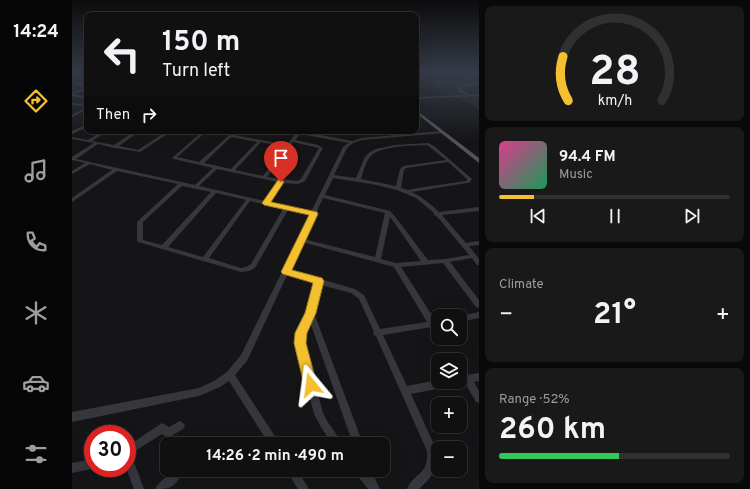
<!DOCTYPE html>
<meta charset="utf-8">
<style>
body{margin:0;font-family:Overpass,sans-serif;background:#19191a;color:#f1f3f6;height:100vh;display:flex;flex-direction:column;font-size:15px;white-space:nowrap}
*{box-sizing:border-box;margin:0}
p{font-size:13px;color:#9c9d9f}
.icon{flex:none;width:22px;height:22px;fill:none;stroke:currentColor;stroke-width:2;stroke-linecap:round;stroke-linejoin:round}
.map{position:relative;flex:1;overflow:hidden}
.panel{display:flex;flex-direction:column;gap:6px;padding:6px;background:#090909;width:271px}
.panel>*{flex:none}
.guide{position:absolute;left:12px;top:12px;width:335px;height:122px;border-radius:8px;box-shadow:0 4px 16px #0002,0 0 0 1px #303031;background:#101011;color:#f1f3f6;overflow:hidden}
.tools{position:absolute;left:359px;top:309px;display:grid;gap:8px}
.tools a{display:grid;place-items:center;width:36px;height:36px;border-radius:8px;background:#101011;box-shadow:0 4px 16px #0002,0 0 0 1px #303031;font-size:20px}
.speed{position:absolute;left:12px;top:425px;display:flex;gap:8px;font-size:20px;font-weight:700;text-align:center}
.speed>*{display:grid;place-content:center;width:52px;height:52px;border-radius:50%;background:#101011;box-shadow:0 4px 16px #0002,0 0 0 1px #303031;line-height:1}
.speed .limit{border:6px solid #d22;background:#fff;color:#111}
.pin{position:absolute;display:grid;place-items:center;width:34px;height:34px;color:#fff;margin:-41px -17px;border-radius:50% 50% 50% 0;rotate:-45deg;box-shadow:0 0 4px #0007}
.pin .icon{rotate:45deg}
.me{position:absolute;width:44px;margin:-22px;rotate:344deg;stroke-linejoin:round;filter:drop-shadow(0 0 3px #0008)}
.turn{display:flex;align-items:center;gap:14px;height:84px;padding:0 12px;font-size:18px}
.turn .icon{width:52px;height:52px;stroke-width:2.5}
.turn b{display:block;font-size:28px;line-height:34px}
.then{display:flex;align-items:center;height:38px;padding:0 12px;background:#0003;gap:8px;font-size:15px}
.big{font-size:30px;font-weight:700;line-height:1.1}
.panel .widget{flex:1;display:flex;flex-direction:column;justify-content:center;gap:6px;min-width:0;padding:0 14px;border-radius:8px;background:#19191a}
.panel .dial{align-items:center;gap:0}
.dial svg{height:104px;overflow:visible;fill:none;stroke:#303031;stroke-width:7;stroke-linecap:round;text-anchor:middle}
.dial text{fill:#f1f3f6;stroke:none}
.song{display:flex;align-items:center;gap:12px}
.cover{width:48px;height:48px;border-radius:6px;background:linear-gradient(135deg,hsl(330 70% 55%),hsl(150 70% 35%))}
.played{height:4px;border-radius:2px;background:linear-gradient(90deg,#f4c030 15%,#303031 15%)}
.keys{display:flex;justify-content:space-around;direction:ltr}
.heat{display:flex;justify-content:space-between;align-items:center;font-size:22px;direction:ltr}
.charge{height:6px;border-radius:3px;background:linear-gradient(90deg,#34c759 52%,#303031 0)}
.trip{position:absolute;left:88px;top:437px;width:230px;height:40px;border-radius:8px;background:#101011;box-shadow:0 4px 16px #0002,0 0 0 1px #303031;font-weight:700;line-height:40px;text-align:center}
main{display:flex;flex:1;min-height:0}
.tabs{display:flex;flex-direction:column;width:72px;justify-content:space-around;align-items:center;background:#060607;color:#9c9d9f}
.tabs .icon{width:28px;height:28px}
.tabs .current{color:#f4c030}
.tabs b{font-size:18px;color:#f1f3f6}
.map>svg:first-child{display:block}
.built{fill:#212124}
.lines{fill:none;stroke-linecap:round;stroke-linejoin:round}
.minor{fill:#36373c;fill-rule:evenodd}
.major{fill:#52535b;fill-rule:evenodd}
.route{fill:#f4c030;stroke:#9f7d1f}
</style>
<main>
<nav class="tabs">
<b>14:24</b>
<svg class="icon current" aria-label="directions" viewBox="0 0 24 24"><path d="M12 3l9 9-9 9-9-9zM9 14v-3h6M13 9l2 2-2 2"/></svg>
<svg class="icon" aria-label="music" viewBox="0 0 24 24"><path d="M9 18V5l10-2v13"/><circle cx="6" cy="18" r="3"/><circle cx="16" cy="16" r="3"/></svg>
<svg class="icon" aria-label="phone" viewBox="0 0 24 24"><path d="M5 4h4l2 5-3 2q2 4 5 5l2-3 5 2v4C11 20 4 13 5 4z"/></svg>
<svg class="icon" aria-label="climate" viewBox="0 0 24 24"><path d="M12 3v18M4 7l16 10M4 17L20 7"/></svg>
<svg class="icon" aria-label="car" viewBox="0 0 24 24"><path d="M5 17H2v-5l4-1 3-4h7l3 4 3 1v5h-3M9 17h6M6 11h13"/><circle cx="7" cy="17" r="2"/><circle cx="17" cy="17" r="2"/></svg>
<svg class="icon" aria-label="filters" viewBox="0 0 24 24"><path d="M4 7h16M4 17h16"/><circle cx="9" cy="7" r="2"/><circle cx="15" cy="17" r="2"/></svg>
</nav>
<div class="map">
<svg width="407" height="489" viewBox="0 0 407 489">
<rect width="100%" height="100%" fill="#151517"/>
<g class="built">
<path d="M 362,72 L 407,72 L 407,93 L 364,88 L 361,86 Z"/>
<path d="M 366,89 L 407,94 L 407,110 L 395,103 Z"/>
</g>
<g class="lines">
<g class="minor">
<path d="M 407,73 L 407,75 L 394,77 L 407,83 L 407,85 L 387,87 L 389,90 L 397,93 L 397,95 L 407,94 L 407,96 L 344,99 L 344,97 L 395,95 L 387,92 L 383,86 L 403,83 L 390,77 Z"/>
<path d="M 0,74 L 15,76 L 15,78 L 0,76 Z"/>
<path d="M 15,79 L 15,81 L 8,84 L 15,85 L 15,87 L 3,85 Z"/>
<path d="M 15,87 L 15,89 L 2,94 L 15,97 L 15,99 L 0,96 L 0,93 Z"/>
<path d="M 0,103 L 15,105 L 15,109 L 0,117 L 0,115 L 15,107 L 0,105 Z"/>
<path d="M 15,124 L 15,127 L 0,134 L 0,131 Z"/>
<path d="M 31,131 L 36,131 L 20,141 L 42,145 L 63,131 L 68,131 L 47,146 L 66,150 L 95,131 L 100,131 L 68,152 L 44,148 L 42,148 L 26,144 L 4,159 L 123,185 L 141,168 L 102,159 L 100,158 L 131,131 L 135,131 L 105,157 L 127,162 L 162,131 L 166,131 L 162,135 L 215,145 L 224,133 L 218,131 L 228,131 L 280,141 L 290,138 L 371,131 L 371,133 L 370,133 L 290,140 L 281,143 L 275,148 L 262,175 L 284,178 L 293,157 L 298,152 L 304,149 L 323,145 L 356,143 L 362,146 L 400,179 L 397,183 L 395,183 L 340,192 C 350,197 359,204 367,212 L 407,207 L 407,211 L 370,215 L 394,243 L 407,241 L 407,245 L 397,246 L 407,259 L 407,265 L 405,265 L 400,258 L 378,262 L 407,300 L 407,308 L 404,307 L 371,263 L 329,267 L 363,320 L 366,320 L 366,326 L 311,335 L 335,386 L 366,380 L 366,382 L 384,382 L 383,385 L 380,386 L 339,394 L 365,451 L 365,464 L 362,472 L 356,480 L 347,489 L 335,489 C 342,472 357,476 355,451 L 304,336 L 302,335 L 301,333 L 302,332 L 287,299 L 279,293 L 249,285 L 242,313 L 291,444 L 281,444 L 238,322 L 233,333 L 232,343 L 251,413 L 255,421 L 271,444 L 260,444 L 249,427 L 242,414 L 224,343 L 225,333 L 234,313 L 243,283 L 215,275 L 175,361 L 163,375 L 208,444 L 197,444 L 157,381 L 148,387 L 127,396 L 0,422 L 0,412 L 127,388 L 142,381 L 155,372 L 169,355 L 238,215 L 216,210 L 183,268 L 177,271 L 169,272 L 66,242 L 65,241 L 65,222 L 66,221 L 106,184 L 45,171 L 0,202 L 0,198 L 40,170 L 18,164 L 0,174 L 0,171 L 13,163 L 0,160 L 0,157 L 22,143 L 0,139 L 0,137 L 16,140 ZM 228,134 L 277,143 L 271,147 L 239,212 L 215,205 L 197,202 L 210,183 L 226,184 L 233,181 L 251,148 L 246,145 L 223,140 ZM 159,137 L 185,142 L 159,169 L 132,163 ZM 189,142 L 213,147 L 191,176 L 163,170 ZM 221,142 L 247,148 L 229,179 L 225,181 L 195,177 ZM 355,145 L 374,160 L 331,166 L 328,169 L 324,186 L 289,179 C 291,172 293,164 297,158 C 306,145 341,146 355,145 ZM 376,162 L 395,179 L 394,181 L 346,188 L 336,190 L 329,188 L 332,170 L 334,168 ZM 145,169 L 206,182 L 193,201 L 127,186 ZM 261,178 L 286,182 L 288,182 L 304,185 L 325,190 L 344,198 L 362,213 L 362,215 L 364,216 L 368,220 L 397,255 L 373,259 L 356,260 L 325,219 L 318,211 L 253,195 ZM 110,186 L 139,192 L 90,245 L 71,240 L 71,222 ZM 144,193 L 174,200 L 131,257 L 96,247 ZM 251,198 L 313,213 L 303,257 L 232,239 L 243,215 L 245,214 L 244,213 ZM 178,201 L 211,209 L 179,264 L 174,267 L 169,268 L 137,258 ZM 318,217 L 321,221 L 349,261 L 324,263 L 309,259 ZM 230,242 L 322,267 L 355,322 L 308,329 L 292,295 L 283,289 L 217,270 Z"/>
<path d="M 407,312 L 407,318 L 388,322 L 388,316 Z"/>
<path d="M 407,373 L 407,381 L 402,382 L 407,391 L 407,403 L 404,402 L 393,383 L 388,384 L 385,382 L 388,382 L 388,376 Z"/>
<path d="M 108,421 L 111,423 L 113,426 L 111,429 L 96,438 L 90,434 L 63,451 L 60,457 L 72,489 L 62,489 L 54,468 L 55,468 L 55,447 L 57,445 L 90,423 L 97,427 Z"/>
<path d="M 21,459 L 21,468 L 24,468 L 0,473 L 0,463 Z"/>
<path d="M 214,470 L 225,470 L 237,489 L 226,489 Z"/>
<path d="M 283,470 L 300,470 L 305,483 L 308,489 L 296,489 L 284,474 Z"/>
<path d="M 102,473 L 106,474 L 107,478 C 102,489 93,489 83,489 C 86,482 95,476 102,473 Z"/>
</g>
<path class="major" d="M 344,110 L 407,158 L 407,163 L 344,113 Z"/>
</g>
<linearGradient id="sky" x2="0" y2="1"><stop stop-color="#0c0c0d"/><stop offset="0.51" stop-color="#353b47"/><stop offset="1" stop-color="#353b47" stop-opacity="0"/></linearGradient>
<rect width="407" height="141" fill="url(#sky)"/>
<path class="route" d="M 209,179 L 212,182 L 199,202 L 245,212 L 246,214 L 220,270 L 250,278 L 252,281 L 244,313 L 235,333 L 234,343 L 245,385 L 243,390 L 239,392 L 234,390 L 232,385 L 222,343 L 223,333 L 233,313 L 241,283 L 211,274 L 209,272 L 237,215 L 192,205 L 190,203 L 206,180 Z"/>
</svg>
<div class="tools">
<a><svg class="icon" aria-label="search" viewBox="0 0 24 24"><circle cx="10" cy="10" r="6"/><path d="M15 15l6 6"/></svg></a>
<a><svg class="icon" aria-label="layers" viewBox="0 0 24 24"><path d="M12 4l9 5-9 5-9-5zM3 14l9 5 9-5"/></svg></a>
<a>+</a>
<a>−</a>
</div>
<div class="speed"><div class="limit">30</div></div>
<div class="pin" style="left:209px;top:182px;background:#d93025"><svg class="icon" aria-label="arrive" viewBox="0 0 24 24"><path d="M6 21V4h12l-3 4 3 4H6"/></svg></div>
<svg class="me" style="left:239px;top:385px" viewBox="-20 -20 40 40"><path d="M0-17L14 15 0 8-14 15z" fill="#f4c030" stroke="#fff" stroke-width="4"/></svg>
<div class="trip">14:26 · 2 min · 490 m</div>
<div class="guide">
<div class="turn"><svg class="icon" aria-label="left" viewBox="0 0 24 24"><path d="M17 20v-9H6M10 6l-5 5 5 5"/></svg><div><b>150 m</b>Turn left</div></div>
<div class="then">Then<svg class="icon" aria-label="right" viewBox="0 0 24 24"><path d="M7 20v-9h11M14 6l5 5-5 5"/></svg></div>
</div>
</div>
<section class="panel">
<div class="widget dial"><svg viewBox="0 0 100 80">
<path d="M14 69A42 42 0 1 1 86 69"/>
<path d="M14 69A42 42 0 0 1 10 35" stroke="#f4c030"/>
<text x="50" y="56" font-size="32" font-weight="700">28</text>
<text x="50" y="72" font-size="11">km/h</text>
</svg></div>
<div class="widget">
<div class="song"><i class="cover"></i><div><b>94.4 FM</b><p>Music</p></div></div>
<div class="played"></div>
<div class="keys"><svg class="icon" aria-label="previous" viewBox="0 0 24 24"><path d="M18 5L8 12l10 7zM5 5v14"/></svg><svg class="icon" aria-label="pause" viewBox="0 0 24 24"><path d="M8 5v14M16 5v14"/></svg><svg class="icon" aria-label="next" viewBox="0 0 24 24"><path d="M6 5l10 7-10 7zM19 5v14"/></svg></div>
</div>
<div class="widget"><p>Climate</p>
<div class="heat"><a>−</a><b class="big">21°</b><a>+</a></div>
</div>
<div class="widget"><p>Range · 52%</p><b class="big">260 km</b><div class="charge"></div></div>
</section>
</main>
